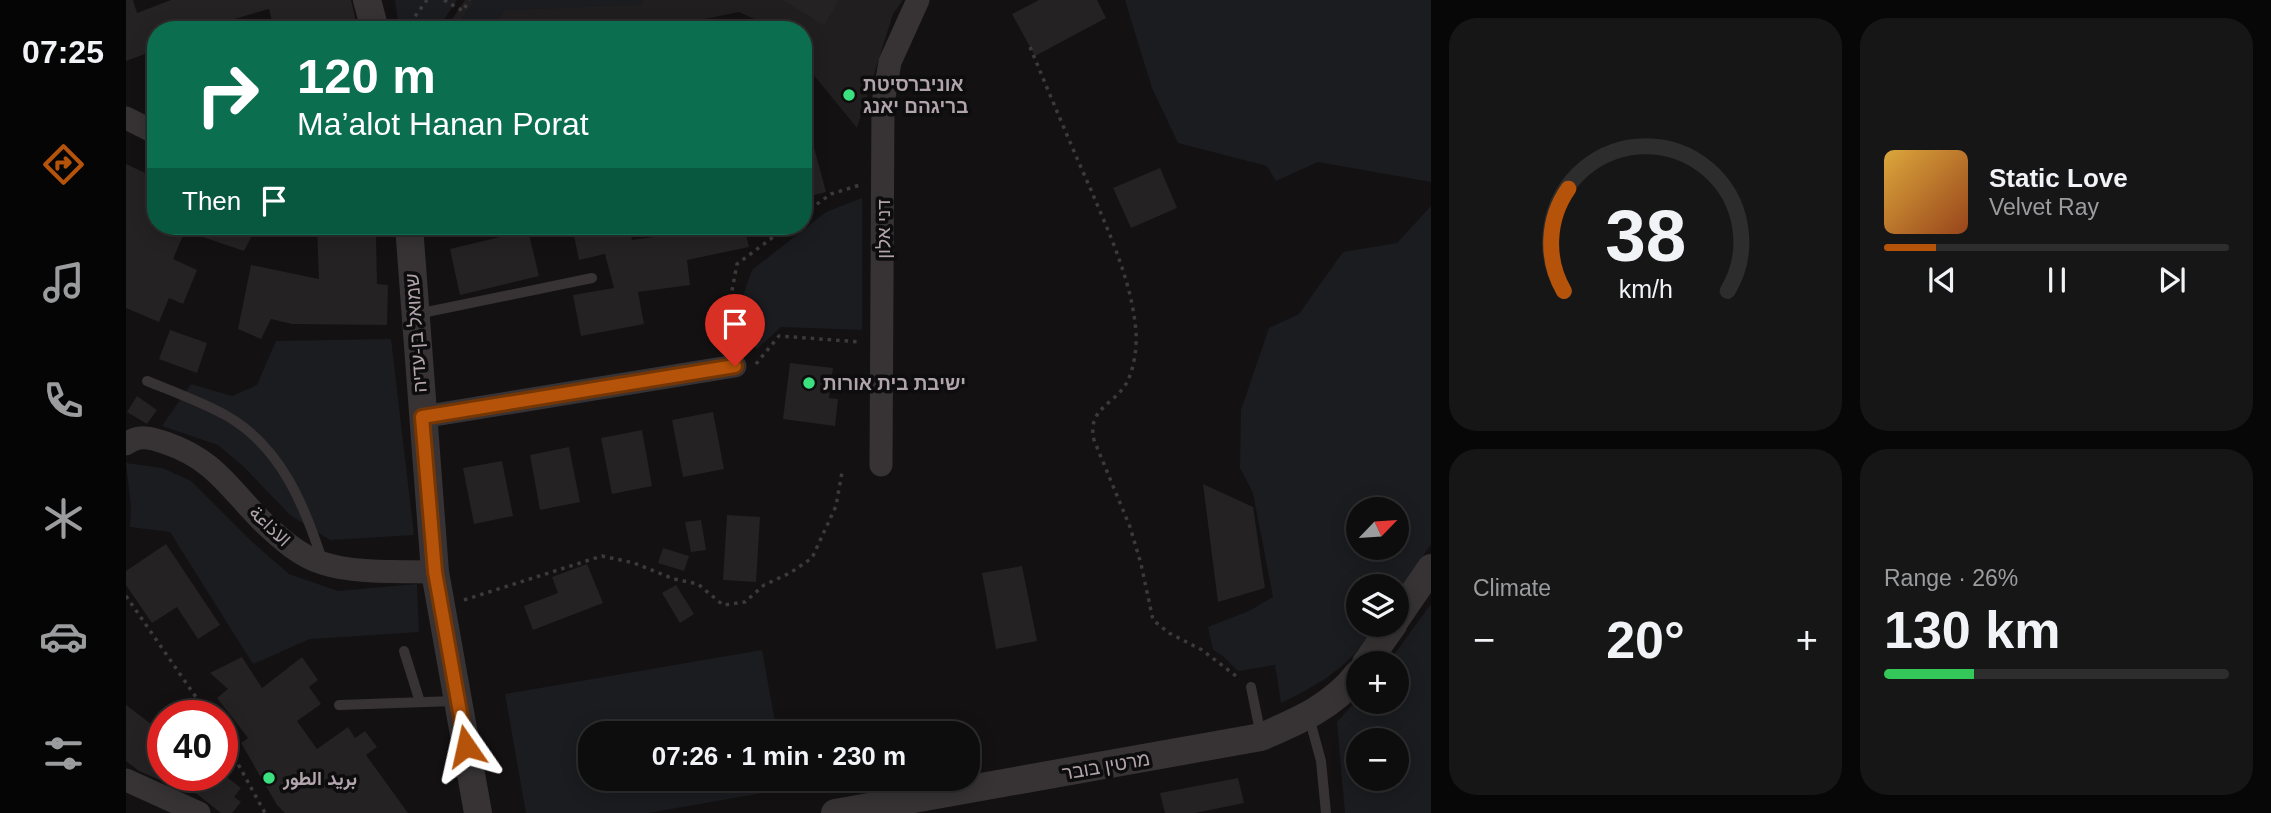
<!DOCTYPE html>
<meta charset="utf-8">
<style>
body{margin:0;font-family:Arial,Vazirmatn,"Noto Sans Hebrew",sans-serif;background:#171617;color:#f1f3f6;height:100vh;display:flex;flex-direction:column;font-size:26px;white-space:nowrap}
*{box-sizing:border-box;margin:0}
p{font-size:23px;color:#9b9c9e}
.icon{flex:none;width:38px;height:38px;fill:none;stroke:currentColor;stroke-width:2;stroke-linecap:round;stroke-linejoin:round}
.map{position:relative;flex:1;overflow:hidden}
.drawer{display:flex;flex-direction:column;gap:18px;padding:18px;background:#080708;width:840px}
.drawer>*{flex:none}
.hud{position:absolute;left:21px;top:21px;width:665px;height:214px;border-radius:28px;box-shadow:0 4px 18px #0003,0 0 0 2px #2e2d2e;background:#0b6e4f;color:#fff;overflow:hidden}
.needle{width:46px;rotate:65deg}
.fabs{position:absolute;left:1220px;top:497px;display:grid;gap:14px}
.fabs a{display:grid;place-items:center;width:63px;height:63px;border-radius:50%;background:#0e0d0e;box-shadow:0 4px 18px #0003,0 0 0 2px #2e2d2e;font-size:35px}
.speed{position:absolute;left:21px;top:700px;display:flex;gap:14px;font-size:35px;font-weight:700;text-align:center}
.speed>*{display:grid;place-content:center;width:91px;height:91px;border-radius:50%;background:#0e0d0e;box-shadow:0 4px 18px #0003,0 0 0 2px #2e2d2e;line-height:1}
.speed .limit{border:10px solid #d22;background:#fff;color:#111}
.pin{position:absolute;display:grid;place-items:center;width:60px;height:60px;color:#fff;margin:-72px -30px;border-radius:50% 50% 50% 0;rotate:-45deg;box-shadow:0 0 7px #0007}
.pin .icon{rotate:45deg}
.me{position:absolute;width:77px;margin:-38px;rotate:349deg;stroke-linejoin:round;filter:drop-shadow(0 0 5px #0008)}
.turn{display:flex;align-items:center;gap:24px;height:147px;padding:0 35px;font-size:32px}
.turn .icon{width:91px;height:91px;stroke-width:2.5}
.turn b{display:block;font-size:49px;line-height:60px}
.then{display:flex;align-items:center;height:66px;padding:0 35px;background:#0003;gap:14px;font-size:26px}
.big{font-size:52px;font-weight:700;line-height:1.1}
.drawer .tile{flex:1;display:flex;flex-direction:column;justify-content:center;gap:10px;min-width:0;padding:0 24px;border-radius:28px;background:#171617}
.drawer .dial{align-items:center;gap:0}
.dial svg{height:182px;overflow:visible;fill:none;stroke:#2e2d2e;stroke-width:7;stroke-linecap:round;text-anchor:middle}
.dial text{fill:#f1f3f6;stroke:none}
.song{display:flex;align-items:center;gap:21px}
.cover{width:84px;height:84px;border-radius:10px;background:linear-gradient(135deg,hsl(40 70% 55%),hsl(20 70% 35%))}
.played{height:7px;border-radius:4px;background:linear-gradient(90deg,#b45309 15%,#2e2d2e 15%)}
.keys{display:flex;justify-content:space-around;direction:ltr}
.heat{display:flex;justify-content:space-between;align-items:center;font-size:38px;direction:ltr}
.charge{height:10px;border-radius:5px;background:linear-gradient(90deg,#34c759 26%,#2e2d2e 0)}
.drawer .tiles{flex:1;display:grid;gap:18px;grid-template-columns:repeat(2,1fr)}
.trip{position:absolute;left:452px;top:721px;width:402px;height:70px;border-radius:28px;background:#0e0d0e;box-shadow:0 4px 18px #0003,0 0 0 2px #2e2d2e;font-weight:700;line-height:70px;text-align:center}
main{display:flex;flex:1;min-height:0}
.menu{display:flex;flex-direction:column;width:126px;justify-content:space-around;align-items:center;background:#060506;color:#9b9c9e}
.menu .icon{width:49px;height:49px}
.menu .active{color:#b45309}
.menu b{font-size:32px;color:#f1f3f6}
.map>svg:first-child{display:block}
.built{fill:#201e1e}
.green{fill:#1b1c20;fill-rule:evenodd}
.building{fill:#242222}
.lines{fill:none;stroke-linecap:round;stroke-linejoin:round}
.path{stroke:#3e393c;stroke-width:3.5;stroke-dasharray:3.5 5;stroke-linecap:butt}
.service{stroke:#373335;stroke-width:10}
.minor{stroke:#373335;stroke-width:23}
.tertiary{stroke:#373335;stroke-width:28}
.route-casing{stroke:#753606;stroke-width:18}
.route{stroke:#b45309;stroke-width:12}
.poi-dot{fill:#3be17f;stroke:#0e0d0d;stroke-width:2.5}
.labels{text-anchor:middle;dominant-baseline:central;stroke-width:7;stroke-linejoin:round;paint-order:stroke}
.poi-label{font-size:19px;font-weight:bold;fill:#b2a4ac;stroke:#0e0d0d;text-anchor:start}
.street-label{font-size:19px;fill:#b2a4ac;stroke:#0e0d0d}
</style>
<main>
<nav class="menu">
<b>07:25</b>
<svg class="icon active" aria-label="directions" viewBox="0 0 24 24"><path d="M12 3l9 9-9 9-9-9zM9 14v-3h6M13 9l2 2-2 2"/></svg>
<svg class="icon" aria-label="music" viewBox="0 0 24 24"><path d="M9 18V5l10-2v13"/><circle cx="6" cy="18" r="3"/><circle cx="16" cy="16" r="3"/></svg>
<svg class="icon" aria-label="phone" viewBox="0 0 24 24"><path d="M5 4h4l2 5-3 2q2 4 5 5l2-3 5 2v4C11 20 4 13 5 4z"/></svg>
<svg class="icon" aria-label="climate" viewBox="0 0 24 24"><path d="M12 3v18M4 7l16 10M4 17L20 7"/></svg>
<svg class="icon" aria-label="car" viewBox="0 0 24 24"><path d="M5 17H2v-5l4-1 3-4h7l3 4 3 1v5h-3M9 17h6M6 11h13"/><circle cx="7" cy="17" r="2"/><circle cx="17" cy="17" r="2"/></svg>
<svg class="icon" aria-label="filters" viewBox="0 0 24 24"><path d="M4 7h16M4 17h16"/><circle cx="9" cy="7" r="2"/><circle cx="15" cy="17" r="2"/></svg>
</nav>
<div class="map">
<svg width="1305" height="813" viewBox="0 0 1305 813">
<rect width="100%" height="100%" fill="#131112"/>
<path class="built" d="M 339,0 L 777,0 L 767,14 L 731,128 L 677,62 L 677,30 L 645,30 L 637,23 L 613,12 L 535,28 L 379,19 L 370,30 L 319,30 Z"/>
<g class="green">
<path d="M 269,0 L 331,0 L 311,30 L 273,30 Z"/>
<path d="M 348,0 L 517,0 L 516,5 L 380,10 L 363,30 L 328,30 Z"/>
<path d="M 999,0 L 1305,0 L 1305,182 L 1192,162 L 1150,181 L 1141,166 L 1052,143 L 1026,88 Z"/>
<path d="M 736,198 L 736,330 L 655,327 L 631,349 L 604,332 L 626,270 L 700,212 Z"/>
<path d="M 1305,206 L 1305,544 L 1271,595 L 1270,586 L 1232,586 L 1232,625 L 1251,625 C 1223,666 1199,682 1155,703 L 1149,665 L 1112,671 L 1097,656 L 1087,650 L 1082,627 L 1123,611 L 1147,597 L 1127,493 L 1114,468 L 1115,410 L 1143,328 L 1173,314 L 1217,252 L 1271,243 ZM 1232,509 L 1270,509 L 1270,548 L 1232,548 Z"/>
<path d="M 265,339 L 288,535 L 204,540 L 164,515 L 118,467 L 92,445 L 36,426 L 65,384 L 106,396 L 131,385 L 150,341 Z"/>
<path d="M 0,463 L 36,468 L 65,481 L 123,539 L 163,574 L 212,591 L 291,584 L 293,632 L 184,639 L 127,664 L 44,532 L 4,527 L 5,506 Z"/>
<path d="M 1305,604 L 1305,813 L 1219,813 L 1211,722 L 1232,699 L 1232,702 L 1270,702 L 1270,663 L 1262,663 ZM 1232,740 L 1270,740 L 1270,779 L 1232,779 Z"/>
<path d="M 636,650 L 651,733 L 464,733 L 464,779 L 659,779 L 660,789 L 522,813 L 400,813 L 379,694 Z"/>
</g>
<g class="building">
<path d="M 0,0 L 7,0 L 11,13 L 45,0 L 225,0 L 232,30 L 148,30 L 143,9 L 84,26 L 85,30 L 30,30 L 30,50 L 0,61 Z"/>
<path d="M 657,0 L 713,0 L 698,25 Z"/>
<path d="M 913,0 L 971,0 L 980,18 L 909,56 L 886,14 Z"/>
<path d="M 682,125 L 700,192 L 677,198 L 677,126 Z"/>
<path d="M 0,164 L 30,178 L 30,226 L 131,226 L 118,251 L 59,231 L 47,259 L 71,270 L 57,304 L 43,298 L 33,322 L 0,308 Z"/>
<path d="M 1034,168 L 1051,208 L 1005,228 L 987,188 Z"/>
<path d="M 235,226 L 235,237 L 250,237 L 251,284 L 262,285 L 261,325 L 166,324 L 145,319 L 135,339 L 112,329 L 125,265 L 193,279 L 191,227 Z"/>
<path d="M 446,226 L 503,226 L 506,240 L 578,230 L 578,228 L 586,226 L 618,226 L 623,247 L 561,260 L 564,285 L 512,292 L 518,324 L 455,336 L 447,295 L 488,288 L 479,254 L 453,260 Z"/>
<path d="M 402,230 L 413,276 L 334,295 L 324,249 Z"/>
<path d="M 44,330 L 81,343 L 71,373 L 33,359 Z"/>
<path d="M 664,363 L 707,368 L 703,398 L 712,399 L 709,426 L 657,419 Z"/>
<path d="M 11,396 L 31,410 L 21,424 L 1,412 Z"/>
<path d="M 587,412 L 598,469 L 557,477 L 546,420 Z"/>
<path d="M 516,430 L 526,486 L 486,494 L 475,438 Z"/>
<path d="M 443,447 L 454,502 L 414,510 L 404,455 Z"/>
<path d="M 376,461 L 387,516 L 348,524 L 337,468 Z"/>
<path d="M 1077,484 L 1127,507 L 1139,588 L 1092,602 Z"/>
<path d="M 601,515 L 634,517 L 630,582 L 597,580 Z"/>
<path d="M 575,520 L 580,550 L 565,552 L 559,522 Z"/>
<path d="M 40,544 L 94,625 L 72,639 L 51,607 L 26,623 L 0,585 L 0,571 Z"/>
<path d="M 537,548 L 563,556 L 558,571 L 532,563 Z"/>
<path d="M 461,564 L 477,603 L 407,630 L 398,606 L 432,593 L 426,577 Z"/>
<path d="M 896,566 L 911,641 L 870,649 L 856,573 Z"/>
<path d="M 550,585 L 568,614 L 554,623 L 536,593 Z"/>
<path d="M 116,657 L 136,688 L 176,657 L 192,680 L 183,687 L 195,704 L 171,721 L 191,749 L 222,727 L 229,738 L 239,731 L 251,747 L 240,755 L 282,813 L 159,813 L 151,805 L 115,743 L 122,738 L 91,698 L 102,689 L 84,673 Z"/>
<path d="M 0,705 L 37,733 L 37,776 L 34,780 L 13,771 L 0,761 Z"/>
<path d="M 47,775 L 98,775 L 115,788 L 108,797 L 115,802 L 106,813 L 95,813 Z"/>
<path d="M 1112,778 L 1118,803 L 1069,813 L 1039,813 L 1034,793 Z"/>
</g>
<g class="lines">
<g class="path">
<path d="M 318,0 L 337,11 L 343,0"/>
<path d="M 279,30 L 301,0"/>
<path d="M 904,47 C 924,95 944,143 965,190 C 984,235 1006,282 1010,332 C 1011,348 1008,370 1000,384 C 986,406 961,409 968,440 L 1004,527 L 1015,564 L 1027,620 L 1043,633 L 1076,650 L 1114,679"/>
<path d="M 677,214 L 705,194 L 737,184"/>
<path d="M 595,349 L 611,264 L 662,226"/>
<path d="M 630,364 L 653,336 L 735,342"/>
<path d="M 0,596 L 83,716"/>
<path d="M 338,600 L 476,556 L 508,563 L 548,579 L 572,584 L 597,605 L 619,602 L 638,585 L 664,573 L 686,558 L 710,506 L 716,472"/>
<path d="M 96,735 L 139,813"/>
</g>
<g class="service">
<path d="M 291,314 L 466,278"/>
<path d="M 21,381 C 48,392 76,402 101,416 C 155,447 179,506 197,563"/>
<path d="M 278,651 L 294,702"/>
<path d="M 1125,687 L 1135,736"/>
<path d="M 213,705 L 329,701"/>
<path d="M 1183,717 L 1195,761 L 1200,813"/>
</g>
<g class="minor">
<path d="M 0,118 L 30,133"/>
<path d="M 296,417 L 609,366"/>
<path d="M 0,444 C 13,434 26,438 40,443 C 90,460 104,490 139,524 C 156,540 174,556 196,563 C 229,574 275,571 309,572"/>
<path d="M 755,465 L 757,103 L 764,62 L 792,0"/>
<path d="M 0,780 L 73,813"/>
</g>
<g class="tertiary">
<path d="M 241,0 L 249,30"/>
<path d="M 283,226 L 309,572 L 352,813"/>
<path d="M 1270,619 L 1305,568"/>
<path d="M 1240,663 L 1267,625"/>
<path d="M 709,813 L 1135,737 C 1172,721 1206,707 1232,674"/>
</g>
</g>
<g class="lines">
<g class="route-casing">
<path id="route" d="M 340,746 L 309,572 L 296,417 L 609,366"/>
</g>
<use href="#route" class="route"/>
</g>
<g class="poi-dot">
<circle cx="723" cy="95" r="7"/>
<circle cx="683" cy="383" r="7"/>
<circle cx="143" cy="778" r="7"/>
</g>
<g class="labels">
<g class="poi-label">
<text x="737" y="84">אוניברסיטת<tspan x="737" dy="22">בריגהם יאנג</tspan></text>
<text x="697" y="383">ישיבת בית אורות</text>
<text x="157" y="778">بريد الطور</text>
</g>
<g class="street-label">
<text transform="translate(757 229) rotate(-90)">דני אלון</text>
<text transform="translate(290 333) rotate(-94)">שמואל בן-עדיה</text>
<text transform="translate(144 526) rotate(44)">الاذاعة</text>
<text transform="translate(980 766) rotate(-10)">מרטין בובר</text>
</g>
</g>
</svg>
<div class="fabs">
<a><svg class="needle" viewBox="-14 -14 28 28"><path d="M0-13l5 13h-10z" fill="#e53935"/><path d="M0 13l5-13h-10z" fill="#9b9c9e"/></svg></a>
<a><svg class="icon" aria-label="layers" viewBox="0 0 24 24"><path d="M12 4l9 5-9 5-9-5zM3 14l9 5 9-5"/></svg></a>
<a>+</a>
<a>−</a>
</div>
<div class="speed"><div class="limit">40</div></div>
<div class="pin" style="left:609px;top:366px;background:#d93025"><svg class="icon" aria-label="arrive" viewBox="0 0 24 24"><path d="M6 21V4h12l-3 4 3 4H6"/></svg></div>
<svg class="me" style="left:340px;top:746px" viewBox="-20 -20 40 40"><path d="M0-17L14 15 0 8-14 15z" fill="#b45309" stroke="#fff" stroke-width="4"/></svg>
<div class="trip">07:26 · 1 min · 230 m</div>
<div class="hud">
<div class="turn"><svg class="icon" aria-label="right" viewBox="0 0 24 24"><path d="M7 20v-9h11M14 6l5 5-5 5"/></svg><div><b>120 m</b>Ma’alot Hanan Porat</div></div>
<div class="then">Then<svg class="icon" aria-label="arrive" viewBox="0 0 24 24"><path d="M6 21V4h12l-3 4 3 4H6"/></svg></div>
</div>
</div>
<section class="drawer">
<div class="tiles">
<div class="tile dial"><svg viewBox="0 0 100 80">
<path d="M14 69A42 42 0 1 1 86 69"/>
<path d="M14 69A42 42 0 0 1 16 24" stroke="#b45309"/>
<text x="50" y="56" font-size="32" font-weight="700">38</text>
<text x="50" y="72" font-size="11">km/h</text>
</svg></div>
<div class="tile">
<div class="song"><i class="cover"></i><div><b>Static Love</b><p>Velvet Ray</p></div></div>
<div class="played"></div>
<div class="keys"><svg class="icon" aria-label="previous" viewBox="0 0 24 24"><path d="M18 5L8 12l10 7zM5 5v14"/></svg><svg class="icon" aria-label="pause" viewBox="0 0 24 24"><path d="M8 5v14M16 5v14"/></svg><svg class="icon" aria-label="next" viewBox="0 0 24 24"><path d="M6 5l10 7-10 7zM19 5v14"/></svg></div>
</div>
<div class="tile"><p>Climate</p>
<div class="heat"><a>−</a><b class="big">20°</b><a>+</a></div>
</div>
<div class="tile"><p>Range · 26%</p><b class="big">130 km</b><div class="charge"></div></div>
</div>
</section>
</main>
